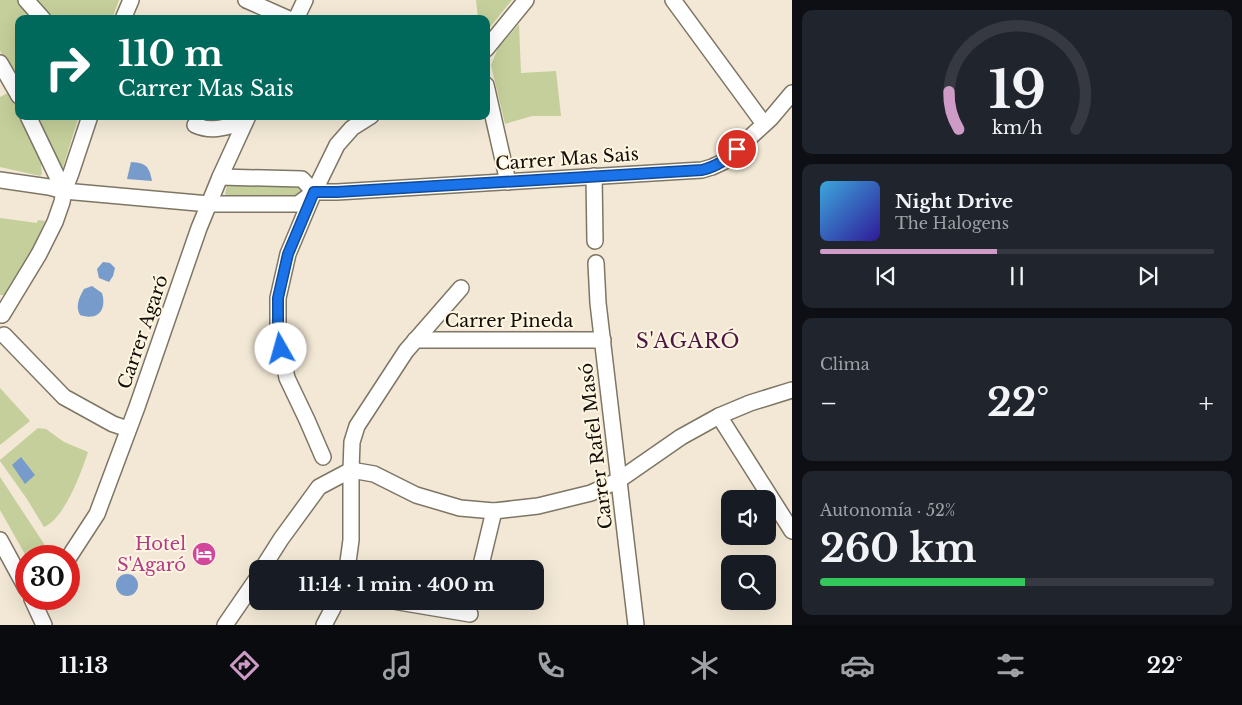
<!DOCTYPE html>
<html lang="es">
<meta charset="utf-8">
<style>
body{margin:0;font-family:"Libre Baskerville",serif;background:#20242c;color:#f1f3f6;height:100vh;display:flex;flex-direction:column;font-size:19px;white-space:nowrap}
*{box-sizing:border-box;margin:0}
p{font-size:16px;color:#9ea1a6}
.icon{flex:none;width:28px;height:28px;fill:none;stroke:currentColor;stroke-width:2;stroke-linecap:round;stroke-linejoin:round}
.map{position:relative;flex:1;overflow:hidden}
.drawer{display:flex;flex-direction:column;gap:10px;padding:10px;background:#0d0f14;width:450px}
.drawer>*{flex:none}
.guide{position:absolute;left:15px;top:15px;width:475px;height:105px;border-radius:10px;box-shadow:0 5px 20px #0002;background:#00695c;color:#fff;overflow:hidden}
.controls{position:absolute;left:721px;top:490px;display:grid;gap:10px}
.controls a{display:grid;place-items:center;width:55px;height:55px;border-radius:10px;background:#171b24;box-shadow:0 5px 20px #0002;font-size:25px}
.speed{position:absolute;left:15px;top:545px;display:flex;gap:10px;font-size:25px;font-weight:700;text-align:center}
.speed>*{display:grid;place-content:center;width:65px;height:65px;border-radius:50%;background:#171b24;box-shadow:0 5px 20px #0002;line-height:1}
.speed .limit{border:8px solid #d22;background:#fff;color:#111}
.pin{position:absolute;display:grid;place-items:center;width:42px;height:42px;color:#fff;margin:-21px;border:2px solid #fff;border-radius:50%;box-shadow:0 1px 5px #0007}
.me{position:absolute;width:55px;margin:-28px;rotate:353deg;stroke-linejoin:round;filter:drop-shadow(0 0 4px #0008)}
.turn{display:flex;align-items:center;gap:18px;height:105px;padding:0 20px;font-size:22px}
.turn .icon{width:65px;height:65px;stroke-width:2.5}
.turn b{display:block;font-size:35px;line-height:42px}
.big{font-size:38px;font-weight:800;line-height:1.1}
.drawer .widget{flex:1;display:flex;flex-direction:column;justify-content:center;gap:8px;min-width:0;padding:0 18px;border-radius:10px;background:#20242c}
.drawer .dial{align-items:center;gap:0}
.dial svg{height:130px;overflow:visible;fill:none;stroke:#363941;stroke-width:7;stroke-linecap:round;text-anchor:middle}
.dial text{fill:#f1f3f6;stroke:none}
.song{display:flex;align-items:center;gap:15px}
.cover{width:60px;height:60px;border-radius:8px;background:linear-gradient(135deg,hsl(200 70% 55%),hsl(250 70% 35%))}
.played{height:5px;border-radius:2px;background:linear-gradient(90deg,#ce9bc6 45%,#363941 45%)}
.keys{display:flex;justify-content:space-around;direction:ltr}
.heat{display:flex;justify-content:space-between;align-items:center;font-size:28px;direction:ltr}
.charge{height:8px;border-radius:4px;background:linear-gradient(90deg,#34c759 52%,#363941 0)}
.trip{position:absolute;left:249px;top:560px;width:295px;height:50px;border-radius:10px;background:#171b24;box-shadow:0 5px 20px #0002;font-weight:800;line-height:50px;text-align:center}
.tabs{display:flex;height:80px;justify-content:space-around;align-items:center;background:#090b0e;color:#9ea1a6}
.tabs .icon{width:35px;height:35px}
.tabs .active{color:#ce9bc6}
.tabs b{font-size:22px;color:#f1f3f6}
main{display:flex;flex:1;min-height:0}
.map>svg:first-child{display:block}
.green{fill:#c4cf9b}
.water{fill:#779bca}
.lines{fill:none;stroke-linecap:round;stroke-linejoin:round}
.minor-casing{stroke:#7e7664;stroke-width:18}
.minor{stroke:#fff;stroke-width:15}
.route-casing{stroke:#114b97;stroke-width:12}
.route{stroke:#1a73e8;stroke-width:9}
.labels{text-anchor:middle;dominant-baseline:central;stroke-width:4;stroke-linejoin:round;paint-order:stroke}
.street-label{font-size:18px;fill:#120e08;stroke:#fff6e2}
.hotel-label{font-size:18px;fill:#b23c85;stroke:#fff6e2;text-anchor:end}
.quarter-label{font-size:20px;letter-spacing:1px;fill:#4d1642;stroke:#fff6e2}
</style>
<main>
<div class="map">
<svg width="792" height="625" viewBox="0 0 792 625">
<rect width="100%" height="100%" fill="#f2e8d5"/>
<g class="green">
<path d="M 0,0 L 18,0 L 35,19 L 19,19 L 19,85 L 0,51 Z"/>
<path d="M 33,0 L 119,0 L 112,19 L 52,19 Z"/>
<path d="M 476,0 L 512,0 L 486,32 L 486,19 L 478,19 Z"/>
<path d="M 519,24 L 521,73 L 556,71 L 561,116 L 532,116 L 505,124 L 491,65 L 498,48 Z"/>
<path d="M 11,93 L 19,111 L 19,116 L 21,116 L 45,162 L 41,165 L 42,174 L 40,176 L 0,167 L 0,97 L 6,94 Z"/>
<path d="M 34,116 L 79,116 L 62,170 Z"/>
<path d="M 232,182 L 295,184 L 300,188 L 300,195 L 295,199 L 230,199 L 225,194 L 227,185 Z"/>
<path d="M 0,218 L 37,223 L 38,220 L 45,221 L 32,249 L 4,295 L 0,295 Z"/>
<path d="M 0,388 L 30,421 L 0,445 Z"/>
<path d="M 38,428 L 46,429 L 64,442 L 88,452 C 81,473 65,518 44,527 L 27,499 L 0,461 L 0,460 Z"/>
<path d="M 0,477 L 52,556 L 26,556 L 0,510 Z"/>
</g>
<g class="water">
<path d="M 131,162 C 146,163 149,166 152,181 L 127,179 Z"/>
<path d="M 103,262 L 110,263 L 115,268 L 113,276 L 109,282 L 99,278 L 97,269 Z"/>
<path d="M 92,286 L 102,293 C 107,310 98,321 80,315 C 75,306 79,298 84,289 Z"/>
<path d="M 21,457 L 35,475 L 25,484 L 12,465 Z"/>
<circle cx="127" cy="585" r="11"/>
</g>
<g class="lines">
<g class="minor-casing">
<g id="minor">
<path d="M 26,0 L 43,19"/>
<path d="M 246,0 L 289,19"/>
<path d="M 673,0 L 764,124"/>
<path d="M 123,19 L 131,0"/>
<path d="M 296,19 L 305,0"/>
<path d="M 486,49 L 526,0"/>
<path d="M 0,63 L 19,96"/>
<path d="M 486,85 L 508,182"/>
<path d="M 28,116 L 64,191"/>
<path d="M 195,125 C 211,132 221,128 238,124"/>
<path d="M 594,176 L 595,241"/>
<path d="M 220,177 L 302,179 L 314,192"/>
<path d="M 0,180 L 49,187 L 64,191 L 209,204 L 298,204 L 314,192 L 337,192 L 702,170 L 712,167 L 723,162 L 771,118 L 792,93"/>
<path d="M 596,263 L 598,303 L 636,625"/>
<path d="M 2,315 L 39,254 L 55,222 L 62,202 L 64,191 L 71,173 L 90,116"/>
<path d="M 4,335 L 64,397 L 113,424 L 128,429"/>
<path d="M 415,340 L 603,340"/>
<path d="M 719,416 L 792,531"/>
<path d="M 323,457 L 307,420 L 287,378 L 278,334 L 278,298 L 288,254 L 314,192 L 337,145 L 352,128 L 371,116"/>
<path d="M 351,470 L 374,474 L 416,495 L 460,508 L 494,511 L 538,506 L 591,493 L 619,480 L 681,437 L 719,416 L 750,403 L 792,390"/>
<path d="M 0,540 L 26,588"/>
<path d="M 69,557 L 97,514 L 137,407 L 199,228 L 220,177 L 248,116"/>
<path d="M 262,569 L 281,539 L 319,487 L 351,470"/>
<path d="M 346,569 L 348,562 L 351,540 L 351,470 L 352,442 L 357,426 L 406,351 L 461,288"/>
<path d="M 480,569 L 494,511"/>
<path d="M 32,599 L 44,625"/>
<path d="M 393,601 L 470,614"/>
<path d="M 225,625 L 258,577"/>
<path d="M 324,625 L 333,608 L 336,601"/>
</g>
</g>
<use href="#minor" class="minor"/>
</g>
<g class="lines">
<g class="route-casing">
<path id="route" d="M 281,349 L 278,334 L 278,298 L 288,254 L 314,192 L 337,192 L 702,170 C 718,166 725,160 737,149"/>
</g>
<use href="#route" class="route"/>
</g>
<defs>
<g id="hotel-disc" transform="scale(1.25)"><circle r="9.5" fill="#d1479c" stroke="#fff6e2"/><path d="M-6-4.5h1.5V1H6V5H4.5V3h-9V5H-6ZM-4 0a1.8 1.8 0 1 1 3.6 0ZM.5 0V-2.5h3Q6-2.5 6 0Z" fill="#fff"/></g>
</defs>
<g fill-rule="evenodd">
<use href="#hotel-disc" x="204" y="554"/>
</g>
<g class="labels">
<g class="street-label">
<text transform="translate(567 159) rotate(-4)">Carrer Mas Sais</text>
<text x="509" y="321">Carrer Pineda</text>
<text transform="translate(143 332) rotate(-71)">Carrer Agaró</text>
<text transform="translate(596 446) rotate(-97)">Carrer Rafel Masó</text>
</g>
<g class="hotel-label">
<text x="186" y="544">Hotel<tspan x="186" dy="21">S'Agaró</tspan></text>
</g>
<g class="quarter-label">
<text x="688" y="341">S'AGARÓ</text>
</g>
</g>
</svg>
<div class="controls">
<a><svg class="icon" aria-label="sound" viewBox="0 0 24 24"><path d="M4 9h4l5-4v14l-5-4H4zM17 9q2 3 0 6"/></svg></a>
<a><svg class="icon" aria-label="search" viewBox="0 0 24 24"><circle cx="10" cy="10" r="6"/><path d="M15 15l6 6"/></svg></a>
</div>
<div class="speed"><div class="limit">30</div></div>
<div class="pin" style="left:737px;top:149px;background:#d93025"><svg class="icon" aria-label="arrive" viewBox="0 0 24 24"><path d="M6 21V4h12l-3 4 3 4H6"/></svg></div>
<svg class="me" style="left:281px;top:349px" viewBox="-20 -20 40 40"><circle r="19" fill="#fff"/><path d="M0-13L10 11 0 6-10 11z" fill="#1a73e8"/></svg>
<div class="trip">11:14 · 1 min · 400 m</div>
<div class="guide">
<div class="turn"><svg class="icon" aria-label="right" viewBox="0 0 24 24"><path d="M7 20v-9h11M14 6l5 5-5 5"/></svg><div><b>110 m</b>Carrer Mas Sais</div></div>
</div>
</div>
<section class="drawer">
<div class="widget dial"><svg viewBox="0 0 100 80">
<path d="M14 69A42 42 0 1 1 86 69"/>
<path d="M14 69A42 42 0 0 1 8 46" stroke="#ce9bc6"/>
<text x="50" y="56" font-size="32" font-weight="700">19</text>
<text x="50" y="72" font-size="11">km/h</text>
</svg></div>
<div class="widget">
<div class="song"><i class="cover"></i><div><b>Night Drive</b><p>The Halogens</p></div></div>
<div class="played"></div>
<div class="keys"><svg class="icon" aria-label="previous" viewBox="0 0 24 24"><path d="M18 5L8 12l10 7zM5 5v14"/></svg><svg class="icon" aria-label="pause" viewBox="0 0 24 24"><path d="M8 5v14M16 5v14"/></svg><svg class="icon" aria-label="next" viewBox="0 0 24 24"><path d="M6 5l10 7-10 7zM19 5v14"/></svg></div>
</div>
<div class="widget"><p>Clima</p>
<div class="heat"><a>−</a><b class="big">22°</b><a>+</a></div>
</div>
<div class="widget"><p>Autonomía · 52%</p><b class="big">260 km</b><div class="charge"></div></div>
</section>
</main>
<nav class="tabs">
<b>11:13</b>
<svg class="icon active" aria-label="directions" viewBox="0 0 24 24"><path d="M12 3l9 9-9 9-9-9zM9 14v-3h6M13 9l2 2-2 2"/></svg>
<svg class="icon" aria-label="music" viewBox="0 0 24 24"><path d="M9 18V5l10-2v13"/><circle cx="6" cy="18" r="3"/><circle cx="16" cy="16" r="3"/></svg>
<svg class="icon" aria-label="phone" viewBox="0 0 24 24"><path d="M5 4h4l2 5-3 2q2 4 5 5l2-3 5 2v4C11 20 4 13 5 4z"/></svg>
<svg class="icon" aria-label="climate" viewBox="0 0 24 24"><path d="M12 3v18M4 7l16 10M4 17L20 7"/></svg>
<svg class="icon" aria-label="car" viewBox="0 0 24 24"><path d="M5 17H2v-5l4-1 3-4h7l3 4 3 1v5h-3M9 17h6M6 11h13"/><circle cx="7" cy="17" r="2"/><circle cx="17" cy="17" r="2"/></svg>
<svg class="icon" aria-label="filters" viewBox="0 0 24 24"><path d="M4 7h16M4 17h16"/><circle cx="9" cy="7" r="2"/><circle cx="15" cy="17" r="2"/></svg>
<b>22°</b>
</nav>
